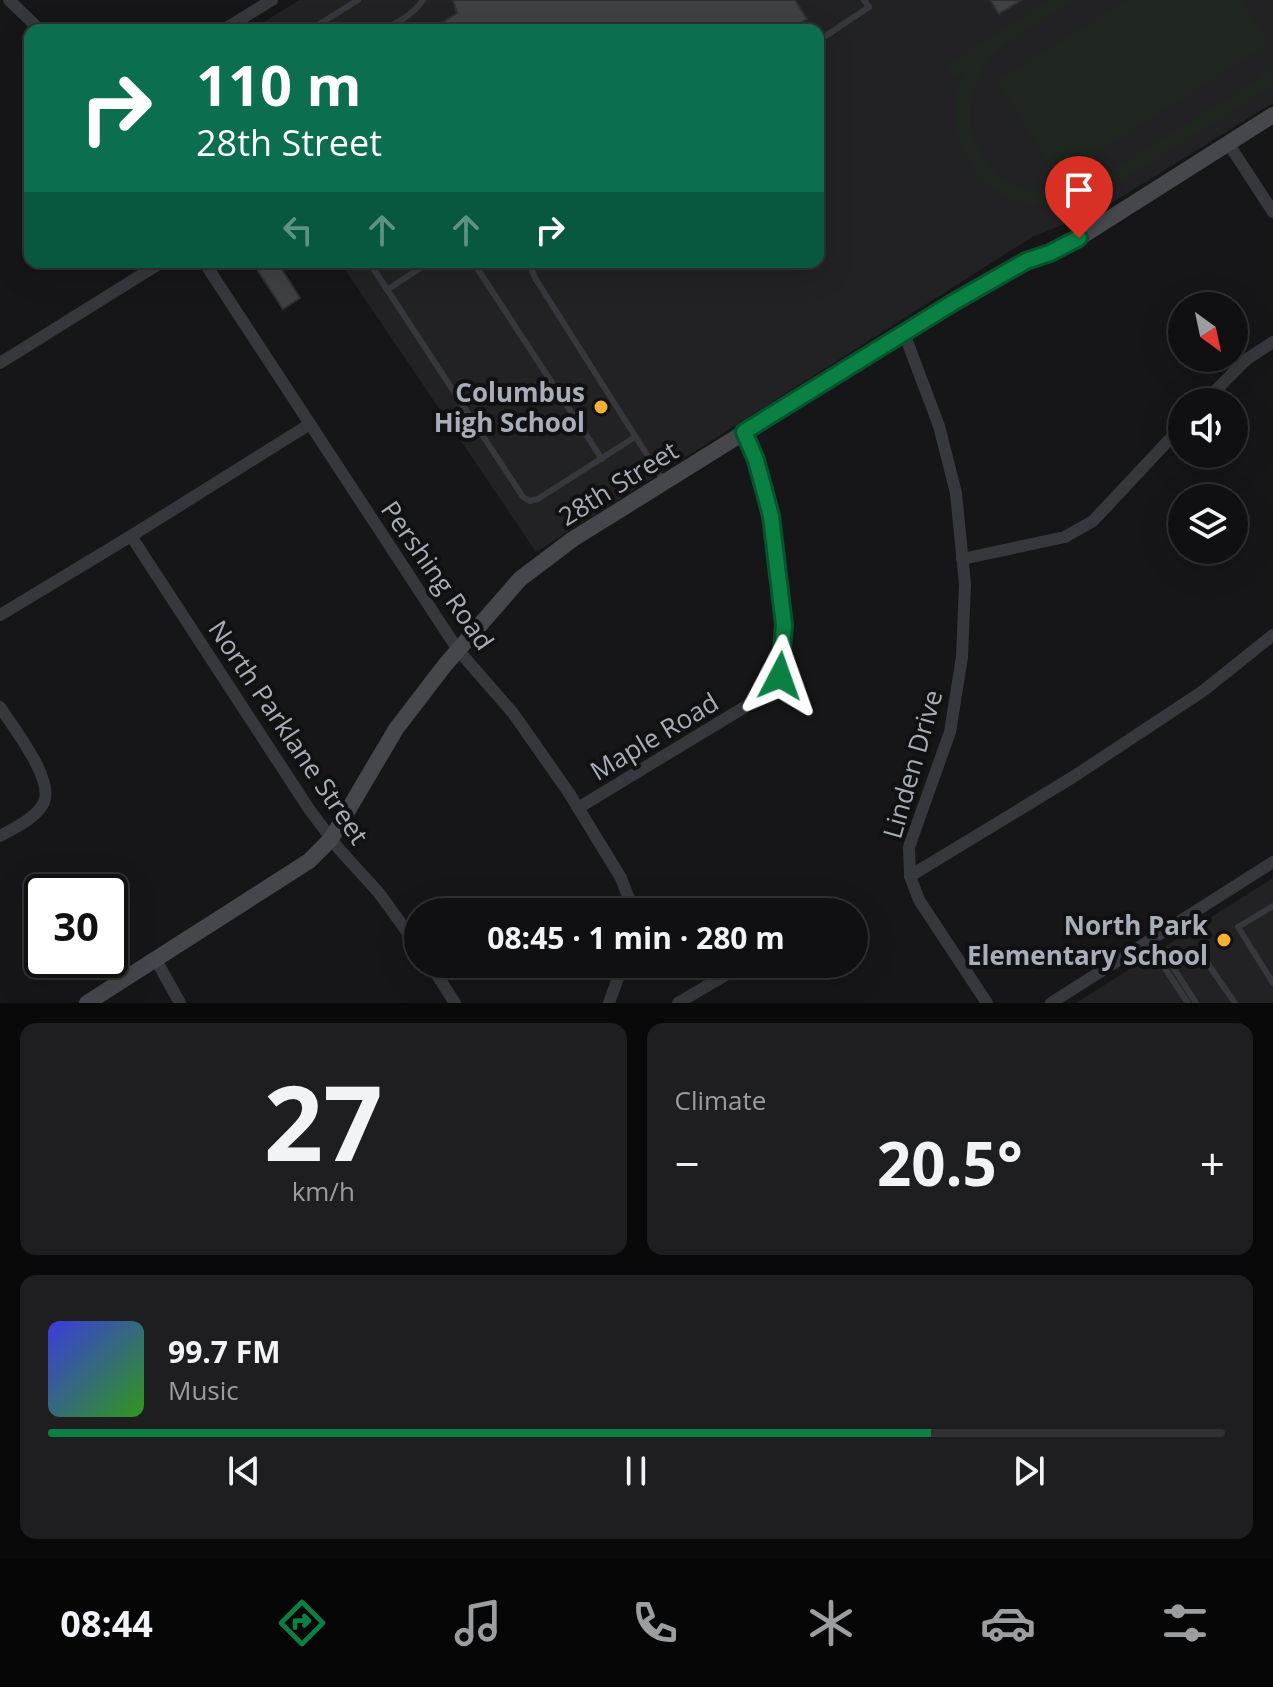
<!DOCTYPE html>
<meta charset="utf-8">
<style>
body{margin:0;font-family:"Open Sans",sans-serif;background:#1e1e20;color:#f1f3f6;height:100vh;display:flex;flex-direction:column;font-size:30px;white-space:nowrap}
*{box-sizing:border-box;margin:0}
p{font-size:26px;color:#9c9d9f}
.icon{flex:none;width:44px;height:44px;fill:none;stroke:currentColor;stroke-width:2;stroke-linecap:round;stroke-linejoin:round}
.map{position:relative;height:1003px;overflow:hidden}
.panel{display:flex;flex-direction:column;gap:20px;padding:20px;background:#09090a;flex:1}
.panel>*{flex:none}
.top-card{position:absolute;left:24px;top:24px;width:800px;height:244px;border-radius:16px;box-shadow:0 8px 32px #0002,0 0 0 2px #303032;background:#0b6e4f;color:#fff;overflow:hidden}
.needle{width:52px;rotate:147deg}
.fabs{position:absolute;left:1168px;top:292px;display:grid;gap:16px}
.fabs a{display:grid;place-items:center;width:80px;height:80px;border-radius:50%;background:#101012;box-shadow:0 8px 32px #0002,0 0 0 2px #303032;font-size:40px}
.speed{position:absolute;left:24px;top:874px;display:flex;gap:16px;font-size:40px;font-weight:700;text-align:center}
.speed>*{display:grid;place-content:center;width:104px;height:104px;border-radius:50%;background:#101012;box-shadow:0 8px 32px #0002,0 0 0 2px #303032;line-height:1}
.speed .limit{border:4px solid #111;border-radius:12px;background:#fff;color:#111}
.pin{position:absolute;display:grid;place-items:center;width:68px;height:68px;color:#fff;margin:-82px -34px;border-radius:50% 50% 50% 0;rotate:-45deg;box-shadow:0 0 8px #0007}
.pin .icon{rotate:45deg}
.me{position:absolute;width:88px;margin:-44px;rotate:4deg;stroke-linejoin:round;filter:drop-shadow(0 0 6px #0008)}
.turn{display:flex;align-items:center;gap:28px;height:168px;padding:0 40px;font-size:36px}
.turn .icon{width:104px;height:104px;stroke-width:2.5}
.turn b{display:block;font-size:56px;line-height:68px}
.lanes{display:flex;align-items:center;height:76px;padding:0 40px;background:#0003;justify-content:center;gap:40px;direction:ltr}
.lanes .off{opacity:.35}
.big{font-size:60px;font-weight:700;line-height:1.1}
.panel .widget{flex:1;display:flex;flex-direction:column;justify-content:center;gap:12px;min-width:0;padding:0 28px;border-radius:16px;background:#1e1e20}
.panel .dial{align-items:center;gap:0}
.dial b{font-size:104px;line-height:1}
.song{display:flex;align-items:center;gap:24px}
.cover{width:96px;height:96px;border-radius:12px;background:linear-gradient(135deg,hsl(240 70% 55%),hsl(110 70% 35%))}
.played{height:8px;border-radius:4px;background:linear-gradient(90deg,#0b8043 75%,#303032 75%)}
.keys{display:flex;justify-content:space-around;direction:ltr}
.heat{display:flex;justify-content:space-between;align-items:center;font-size:44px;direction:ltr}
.panel .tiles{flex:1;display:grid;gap:20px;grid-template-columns:1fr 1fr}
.widget:last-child{grid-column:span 2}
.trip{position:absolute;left:404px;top:898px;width:464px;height:80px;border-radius:40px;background:#101012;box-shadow:0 8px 32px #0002,0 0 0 2px #303032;font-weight:700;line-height:80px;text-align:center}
.menu{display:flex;height:128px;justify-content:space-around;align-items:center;background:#060607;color:#9c9d9f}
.menu .icon{width:56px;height:56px}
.menu .current{color:#0b8043}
.menu b{font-size:36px;color:#f1f3f6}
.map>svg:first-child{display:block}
.built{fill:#222225}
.green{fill:#1e261f}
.building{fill:#404145;stroke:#303034;stroke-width:2}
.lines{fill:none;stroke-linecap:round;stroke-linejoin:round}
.lane{stroke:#37383d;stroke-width:6}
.street{stroke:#37383d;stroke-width:12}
.secondary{stroke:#45474d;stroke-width:16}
.route-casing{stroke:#07532c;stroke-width:20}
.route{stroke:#0b8043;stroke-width:14}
.poi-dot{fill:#f2b134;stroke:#111113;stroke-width:3}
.labels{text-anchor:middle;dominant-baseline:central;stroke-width:8;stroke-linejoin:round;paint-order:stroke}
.poi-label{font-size:26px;font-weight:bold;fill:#a8adb8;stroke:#111113;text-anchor:end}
.street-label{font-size:26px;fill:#a8adb8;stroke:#111113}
</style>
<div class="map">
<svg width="1273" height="1003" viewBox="0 0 1273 1003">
<rect width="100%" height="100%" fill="#161618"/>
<g class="built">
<path d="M 299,0 L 1273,0 L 1273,103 L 1102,209 L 1032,237 L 536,552 L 340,262 L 818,262 L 818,30 L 251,30 Z"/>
<path d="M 1273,878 L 1273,1003 L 1076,1003 Z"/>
</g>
<g class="green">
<path d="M 1049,0 L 1076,0 C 1048,18 1000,41 983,68 C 952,116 980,182 1036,192 C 1053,195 1068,193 1084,187 L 1255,81 L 1273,66 L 1273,86 L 1089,201 C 1004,229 929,157 964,71 L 953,77 L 946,65 Z"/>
<path d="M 1126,0 L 1242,0 L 1269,44 L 1057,177 L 997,81 Z"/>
</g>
<g class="building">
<path d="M 453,0 L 795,0 L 807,19 L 790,30 L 430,30 L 457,13 Z"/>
<path d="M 990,0 L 1022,0 L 999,14 Z"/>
<path d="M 272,262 L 277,262 L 300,298 L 283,309 L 258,271 Z"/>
</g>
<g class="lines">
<g class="lane">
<path d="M 310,30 L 358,0"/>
<path d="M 384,30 C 398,22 414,14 423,0"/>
<path d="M 818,41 L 869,7 L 864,0"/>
<path d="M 369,262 L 523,497 L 530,501 L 538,499 L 635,437"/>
<path d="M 473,262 L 602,459"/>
<path d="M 529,262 L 535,278 L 663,480"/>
<path d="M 387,290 L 429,262"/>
<path d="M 1273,906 L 1238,927 L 1273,983"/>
<path d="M 1148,943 L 1188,1003"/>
<path d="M 1196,1003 L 1173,967 L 1199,951 L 1235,1003"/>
</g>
<g class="street">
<path d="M 9,0 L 40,30"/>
<path d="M 223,30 L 272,0"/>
<path d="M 1228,143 L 1273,212"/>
<path d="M 204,262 L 458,650 L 513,713 L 569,793 L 621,878 L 634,912"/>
<path d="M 904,333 L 939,426 L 956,493 L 965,584 L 962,657 L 950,732 L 909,847 L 910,876 L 919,900 L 987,1003"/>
<path d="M 0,363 L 162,262"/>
<path d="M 1204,402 L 1247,359 L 1273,342"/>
<path d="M 131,536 L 309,809 L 339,849 L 379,893 L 418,947"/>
<path d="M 962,559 L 1065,537 L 1093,521 L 1182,426"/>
<path d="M 0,615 L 131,536 L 310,424"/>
<path d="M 0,707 C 13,727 54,779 44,802 C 38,817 14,828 0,836"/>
<path d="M 578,808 L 748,705 L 773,687 L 780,676 L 784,625 L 771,516 L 756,460 L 744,432"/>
<path d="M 910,876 L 1073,777 L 1203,691 L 1273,635"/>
<path d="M 156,960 L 180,1003"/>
<path d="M 430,964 L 455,1003"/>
<path d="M 609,1003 L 623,964"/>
<path d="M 678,1003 L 729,973"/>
<path d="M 1051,1003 L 1273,862"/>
</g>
<path class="secondary" d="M 87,1003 L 309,861 L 331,839 L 396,729 L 445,665 L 520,579 L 573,539 L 954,302 L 1026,261 L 1050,253 L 1079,238 L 1273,115"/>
</g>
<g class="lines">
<g class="route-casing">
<path id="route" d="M 780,676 L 784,625 L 771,516 L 756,460 L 744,432 L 954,302 L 1026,261 L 1050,253 L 1079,238"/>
</g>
<use href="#route" class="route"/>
</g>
<g class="poi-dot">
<circle cx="601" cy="407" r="8"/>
<circle cx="1224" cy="940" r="8"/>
</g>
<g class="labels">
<g class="poi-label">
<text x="585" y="392">Columbus<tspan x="585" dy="30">High School</tspan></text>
<text x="1208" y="925">North Park<tspan x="1208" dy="30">Elementary School</tspan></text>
</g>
<g class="street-label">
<text transform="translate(618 483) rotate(-32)">28th Street</text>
<text transform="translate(438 575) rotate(55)">Pershing Road</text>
<text transform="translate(289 732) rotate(56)">North Parklane Street</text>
<text transform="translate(654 736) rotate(-31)">Maple Road</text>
<text transform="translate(912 764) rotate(-74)">Linden Drive</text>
</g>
</g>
</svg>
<div class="fabs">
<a><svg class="needle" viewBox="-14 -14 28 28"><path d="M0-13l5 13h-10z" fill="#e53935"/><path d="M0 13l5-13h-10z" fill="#9c9d9f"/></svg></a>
<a><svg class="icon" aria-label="sound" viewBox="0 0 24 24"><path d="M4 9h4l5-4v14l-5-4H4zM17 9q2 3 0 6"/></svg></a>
<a><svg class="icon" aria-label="layers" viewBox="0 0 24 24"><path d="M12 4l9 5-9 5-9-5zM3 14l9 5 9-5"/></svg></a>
</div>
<div class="speed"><div class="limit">30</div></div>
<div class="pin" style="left:1079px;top:238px;background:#d93025"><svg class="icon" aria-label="arrive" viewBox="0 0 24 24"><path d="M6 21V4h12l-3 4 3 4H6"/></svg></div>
<svg class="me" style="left:780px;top:676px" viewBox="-20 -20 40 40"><path d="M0-17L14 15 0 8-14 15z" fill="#0b8043" stroke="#fff" stroke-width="4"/></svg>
<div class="trip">08:45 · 1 min · 280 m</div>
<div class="top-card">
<div class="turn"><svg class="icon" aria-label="right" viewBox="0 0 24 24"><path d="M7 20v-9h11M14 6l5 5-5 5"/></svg><div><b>110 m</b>28th Street</div></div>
<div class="lanes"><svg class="icon off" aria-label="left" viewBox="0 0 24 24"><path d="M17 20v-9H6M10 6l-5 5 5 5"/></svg><svg class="icon off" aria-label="ahead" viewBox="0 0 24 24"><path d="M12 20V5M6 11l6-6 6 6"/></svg><svg class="icon off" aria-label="ahead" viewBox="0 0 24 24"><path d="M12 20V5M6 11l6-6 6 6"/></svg><svg class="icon" aria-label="right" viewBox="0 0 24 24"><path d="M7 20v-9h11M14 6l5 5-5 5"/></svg></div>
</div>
</div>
<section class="panel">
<div class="tiles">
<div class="widget dial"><b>27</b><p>km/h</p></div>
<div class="widget"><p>Climate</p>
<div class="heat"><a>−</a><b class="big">20.5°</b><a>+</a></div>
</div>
<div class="widget">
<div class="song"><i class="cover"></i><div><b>99.7 FM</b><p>Music</p></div></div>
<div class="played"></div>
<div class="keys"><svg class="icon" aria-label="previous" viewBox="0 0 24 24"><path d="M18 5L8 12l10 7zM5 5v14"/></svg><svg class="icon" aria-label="pause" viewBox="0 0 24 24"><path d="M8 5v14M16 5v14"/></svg><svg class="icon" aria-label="next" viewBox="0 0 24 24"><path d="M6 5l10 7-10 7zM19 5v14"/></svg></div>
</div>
</div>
</section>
<nav class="menu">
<b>08:44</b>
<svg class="icon current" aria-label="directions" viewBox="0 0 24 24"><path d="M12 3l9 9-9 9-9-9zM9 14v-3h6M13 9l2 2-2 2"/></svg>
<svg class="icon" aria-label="music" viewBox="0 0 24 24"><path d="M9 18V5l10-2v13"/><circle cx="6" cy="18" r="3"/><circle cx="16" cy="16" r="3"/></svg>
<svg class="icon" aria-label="phone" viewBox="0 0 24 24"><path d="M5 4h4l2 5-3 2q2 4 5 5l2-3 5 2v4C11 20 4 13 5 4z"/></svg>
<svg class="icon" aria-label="climate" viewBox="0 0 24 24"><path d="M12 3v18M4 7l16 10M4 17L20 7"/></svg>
<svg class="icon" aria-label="car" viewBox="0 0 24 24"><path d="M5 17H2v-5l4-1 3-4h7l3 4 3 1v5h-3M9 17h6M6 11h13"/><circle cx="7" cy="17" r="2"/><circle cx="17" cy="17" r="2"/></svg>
<svg class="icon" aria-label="filters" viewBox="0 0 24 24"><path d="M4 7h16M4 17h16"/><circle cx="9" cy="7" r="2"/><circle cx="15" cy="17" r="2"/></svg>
</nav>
